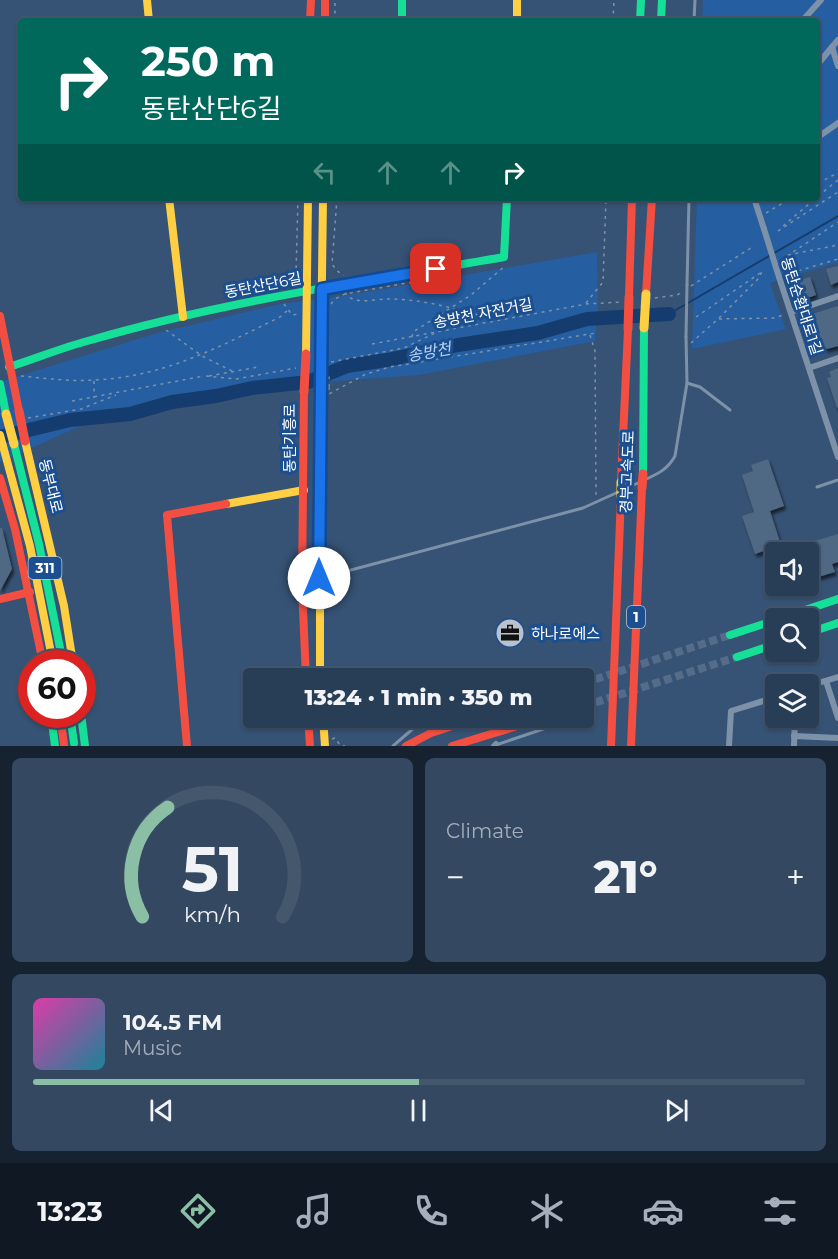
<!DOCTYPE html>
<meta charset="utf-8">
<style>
body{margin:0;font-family:Montserrat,"Noto Sans KR",sans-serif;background:#344961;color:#f1f3f6;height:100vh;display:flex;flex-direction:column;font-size:22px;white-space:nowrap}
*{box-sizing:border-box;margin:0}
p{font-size:20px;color:#a5aeba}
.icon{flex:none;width:33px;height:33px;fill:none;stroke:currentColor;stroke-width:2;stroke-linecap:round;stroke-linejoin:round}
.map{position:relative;height:746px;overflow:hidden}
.panel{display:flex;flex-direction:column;gap:12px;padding:12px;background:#162230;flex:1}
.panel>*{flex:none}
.top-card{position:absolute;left:18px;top:18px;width:802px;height:183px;border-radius:6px;box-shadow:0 2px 4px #0004,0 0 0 2px #44576d;background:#00695c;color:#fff;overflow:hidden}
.controls{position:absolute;left:765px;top:542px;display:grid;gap:12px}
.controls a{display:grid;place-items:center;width:54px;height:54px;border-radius:6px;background:#283e57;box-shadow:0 2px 4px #0004,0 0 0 2px #44576d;font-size:30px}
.speed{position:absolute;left:18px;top:650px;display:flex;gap:12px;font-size:30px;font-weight:700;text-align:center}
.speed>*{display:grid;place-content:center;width:78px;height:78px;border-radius:50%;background:#283e57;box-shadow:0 2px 4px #0004,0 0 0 2px #44576d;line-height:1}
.speed .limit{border:9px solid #d22;background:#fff;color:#111}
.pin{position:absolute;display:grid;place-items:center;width:51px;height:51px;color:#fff;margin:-26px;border-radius:12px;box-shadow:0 3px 9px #0006}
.me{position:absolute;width:66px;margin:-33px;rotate:0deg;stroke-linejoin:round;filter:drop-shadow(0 0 4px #0008)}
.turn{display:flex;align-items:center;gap:21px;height:126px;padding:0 24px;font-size:27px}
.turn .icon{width:78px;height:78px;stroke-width:2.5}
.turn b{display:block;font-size:42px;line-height:51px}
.lanes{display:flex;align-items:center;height:57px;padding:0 24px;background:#0003;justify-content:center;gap:30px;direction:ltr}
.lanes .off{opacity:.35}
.big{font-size:45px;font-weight:800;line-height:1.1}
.panel .card{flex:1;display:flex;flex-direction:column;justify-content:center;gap:9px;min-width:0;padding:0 21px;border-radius:9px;background:#344961}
.panel .dial{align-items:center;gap:0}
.dial svg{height:156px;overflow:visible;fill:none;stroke:#44576d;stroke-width:7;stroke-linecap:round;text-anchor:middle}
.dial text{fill:#f1f3f6;stroke:none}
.song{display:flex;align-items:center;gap:18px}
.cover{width:72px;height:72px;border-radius:9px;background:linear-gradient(135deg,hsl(320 70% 55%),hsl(190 70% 35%))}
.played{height:6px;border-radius:3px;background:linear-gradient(90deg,#8abfa5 50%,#44576d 50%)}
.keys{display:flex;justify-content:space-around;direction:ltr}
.heat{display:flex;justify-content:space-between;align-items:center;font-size:33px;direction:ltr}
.panel .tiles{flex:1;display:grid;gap:12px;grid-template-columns:1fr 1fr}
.card:last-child{grid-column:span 2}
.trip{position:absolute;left:243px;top:668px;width:351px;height:60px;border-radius:6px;background:#283e57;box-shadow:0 2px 4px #0004,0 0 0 2px #44576d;font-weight:800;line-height:60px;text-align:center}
.menu{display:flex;height:96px;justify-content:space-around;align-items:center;background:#101923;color:#a5aeba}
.menu .icon{width:42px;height:42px}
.menu .on{color:#8abfa5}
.menu b{font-size:27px;color:#f1f3f6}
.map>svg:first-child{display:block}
.green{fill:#265fa1}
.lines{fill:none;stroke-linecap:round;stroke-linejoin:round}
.stream{stroke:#153c6e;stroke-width:2}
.river{stroke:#153c6e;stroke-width:14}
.building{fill:#506783;filter:url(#shadow)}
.secondary-tunnel{stroke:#546c89;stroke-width:8;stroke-dasharray:8 4;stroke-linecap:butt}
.path{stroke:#7d92a8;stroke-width:1.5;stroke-dasharray:3 4.5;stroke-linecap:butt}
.lane{stroke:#7d92a8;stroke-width:3}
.street{stroke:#7d92a8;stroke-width:6}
.fast{stroke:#16e098;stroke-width:8}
.slow{stroke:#ffcf43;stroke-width:8}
.jam{stroke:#f24e42;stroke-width:8}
.path-bridge{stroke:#7d92a8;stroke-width:1.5;stroke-dasharray:3 4.5;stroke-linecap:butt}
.lane-bridge{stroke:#7d92a8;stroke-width:3}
.street-bridge{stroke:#7d92a8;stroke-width:6}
.fast-bridge{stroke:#16e098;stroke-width:9}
.slow-bridge{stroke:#ffcf43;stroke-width:9}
.jam-bridge{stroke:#f24e42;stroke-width:9}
.route-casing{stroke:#114b97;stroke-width:15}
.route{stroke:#1a73e8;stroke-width:10}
.labels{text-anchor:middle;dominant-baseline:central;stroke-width:6;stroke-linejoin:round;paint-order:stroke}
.shield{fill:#1b4f8f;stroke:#bbcadd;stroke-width:1.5}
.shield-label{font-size:14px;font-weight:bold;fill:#fff}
.street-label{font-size:15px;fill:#fff;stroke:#1b4f8f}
.poi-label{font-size:15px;fill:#fff;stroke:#1b4f8f;text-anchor:start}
.water-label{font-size:16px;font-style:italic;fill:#b5d3f5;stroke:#1b4f8f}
</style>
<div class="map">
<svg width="838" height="746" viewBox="0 0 838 746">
<defs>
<filter id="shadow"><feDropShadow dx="2" dy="3.5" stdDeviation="1.5" flood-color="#0009"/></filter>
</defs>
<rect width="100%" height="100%" fill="#365274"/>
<g class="green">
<path d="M 703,0 L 838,0 L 838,262 L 770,283 L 786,329 L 692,349 L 697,198 L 818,198 L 818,21 L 702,21 Z"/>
<path d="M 597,252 L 598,304 L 595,341 L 419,375 L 294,384 L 105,415 L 0,462 L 0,382 L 157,333 L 280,304 L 349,295 Z"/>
</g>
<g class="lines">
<path class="stream" d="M 669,314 L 838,216"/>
<path class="river" d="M 0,437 L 70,420 L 130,414 L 172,402 L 216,396 L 252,388 L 308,382 L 347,366 L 387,360 L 458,345 L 538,333 L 587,319 L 669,314"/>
</g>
<g class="building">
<path d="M 838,266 L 838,282 L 831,285 L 826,269 Z"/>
<path d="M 810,277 L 816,295 L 805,299 L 801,296 L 796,281 Z"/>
<path d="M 838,306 L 838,346 L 827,349 L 817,343 L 809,318 L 812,314 Z"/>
<path d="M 838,368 L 838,407 L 837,408 L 827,378 L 831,377 L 829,372 Z"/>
<path d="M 768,459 L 784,506 L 770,511 L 781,545 L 755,554 L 742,516 L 754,512 L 742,475 L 753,471 L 751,465 Z"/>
<path d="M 0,528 L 2,528 L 12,569 L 0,591 Z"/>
<path d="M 838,534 L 838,562 L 832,564 L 835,572 L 808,580 L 808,552 L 804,552 L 802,545 Z"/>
<path d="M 776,580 L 776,585 L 788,586 L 770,592 L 767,583 Z"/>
</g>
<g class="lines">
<g class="secondary-tunnel">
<path d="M 584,683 L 730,635"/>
<path d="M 584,706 L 737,657"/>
</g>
<g class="path">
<path d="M 335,21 L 335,0"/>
<path d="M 613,21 L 614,0"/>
<path d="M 818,183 L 838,173"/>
<path d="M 818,196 L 838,180"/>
<path d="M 337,198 L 332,264 L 337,271 L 344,275"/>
<path d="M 766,213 L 791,198"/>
<path d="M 783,226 L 816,198"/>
<path d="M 778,231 L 838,192"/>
<path d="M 788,255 L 838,245"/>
<path d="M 787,256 L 838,222"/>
<path d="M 784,275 L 838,259"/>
<path d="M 691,286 L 754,246"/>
<path d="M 285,287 L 296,273 L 298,198"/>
<path d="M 345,292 C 352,306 374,299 388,299 C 425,299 460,310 495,320"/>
<path d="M 655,298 L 677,295 L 682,292"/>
<path d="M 586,303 L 603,282 L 606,198"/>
<path d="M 284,304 L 292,315 L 299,314"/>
<path d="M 331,304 L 335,299 L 345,294 L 447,276"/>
<path d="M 696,317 L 760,273"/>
<path d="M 719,319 L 774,318 L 783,315"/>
<path d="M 166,330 L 202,356 L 234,372"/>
<path d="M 590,335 L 595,351 L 596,495"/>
<path d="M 412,337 L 413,332 L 471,295 L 505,266"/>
<path d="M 691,343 L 718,319 L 759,278 L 762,271"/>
<path d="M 372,344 L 586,304 L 621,302"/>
<path d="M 331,362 L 404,348 L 435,333"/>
<path d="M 21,376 C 45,378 70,382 94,380 C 164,377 219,347 280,317 L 289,309"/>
<path d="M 206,376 L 236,379 L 296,368"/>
<path d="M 209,376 L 258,367"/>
<path d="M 94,381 L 94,398"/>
<path d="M 329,387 L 329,394 L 366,374 L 390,367 L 596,333"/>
<path d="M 72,401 L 204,376"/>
<path d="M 28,418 L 81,409 L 116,395"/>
<path d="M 332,739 L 335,738 L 340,745 L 345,746"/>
</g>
<g class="lane">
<path d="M 694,21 L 695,0"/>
<path d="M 687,285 L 689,198"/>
<path d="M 686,337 L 687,383"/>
<path d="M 644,480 C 658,474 668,469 675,456 L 687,383 L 700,387 L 730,410"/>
<path d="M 817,487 L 838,480"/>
<path d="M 321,578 L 583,508 L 638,483"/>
<path d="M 496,745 L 564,722 L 568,717"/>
<path d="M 393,746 L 415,727 L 446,717"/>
</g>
<g class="street">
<path d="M 802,21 L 821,0"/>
<path d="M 838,40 L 832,47 L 838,66"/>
<path d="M 818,64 L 832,47"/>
<path d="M 818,137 L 838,123"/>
<path d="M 754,198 L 764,229"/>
<path d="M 779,277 L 838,457"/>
<path d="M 791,312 L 838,296"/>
<path d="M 809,368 L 838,358"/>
<path d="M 826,681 L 838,718"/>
<path d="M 808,686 L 838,677"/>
<path d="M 794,736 L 838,738"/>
<path d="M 494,746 L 496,744"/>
<path d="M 729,746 L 731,711 L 776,697"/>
<path d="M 794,746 L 795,717"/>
</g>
<g class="fast">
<path d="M 402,0 L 402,21"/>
<path d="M 640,21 L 641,0"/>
<path d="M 661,21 L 662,0"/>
<path d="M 9,367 C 37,358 64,347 91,340 C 226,301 366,281 504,257 L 507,198"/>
<path d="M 0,384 L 6,414"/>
<path d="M 14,444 L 39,544 L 63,663"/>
<path d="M 643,474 L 644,328"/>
<path d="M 781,618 L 838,599"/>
<path d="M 808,633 L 838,623"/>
<path d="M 730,635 L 776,620"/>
<path d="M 737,657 L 776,644"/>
<path d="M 51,714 L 55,746"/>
<path d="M 70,714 L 74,743"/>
<path d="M 81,714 L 85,746"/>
</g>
<g class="slow">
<path d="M 147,0 L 149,21"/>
<path d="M 517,0 L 517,21"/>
<path d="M 169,198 L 183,317"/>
<path d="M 321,351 L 323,198"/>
<path d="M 306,354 L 308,198"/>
<path d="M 320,389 L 320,678"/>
<path d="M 0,435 L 30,546 L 53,663"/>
<path d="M 25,441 L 64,606 L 73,663"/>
<path d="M 226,504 L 304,490"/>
<path d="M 323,717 L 325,746"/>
</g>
<g class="jam">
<path d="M 325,0 L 325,21"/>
<path d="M 310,21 L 311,0"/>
<path d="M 646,294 L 652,198"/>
<path d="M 629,297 L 632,198"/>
<path d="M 0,316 L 19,411"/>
<path d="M 304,392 L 302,586 L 306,678"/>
<path d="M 0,478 L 15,529 L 43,663"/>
<path d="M 621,482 L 628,329"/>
<path d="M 0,599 L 30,592"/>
<path d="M 60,714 L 64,745"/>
<path d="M 308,717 L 310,746"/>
<path d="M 187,746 L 167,515 L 226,504"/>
<path d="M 406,746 L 431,733 L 480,717"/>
<path d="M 452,746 L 547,717"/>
<path d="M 611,746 L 621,496"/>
<path d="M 631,746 L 642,488"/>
</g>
<path class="path-bridge" d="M 329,387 L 329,373"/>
<path class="lane-bridge" d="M 686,337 L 687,285"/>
<path class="street-bridge" d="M 764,229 L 779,277"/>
<path class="fast-bridge" d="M 320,389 L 321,351"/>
<g class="slow-bridge">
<path d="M 644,328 L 646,294"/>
<path d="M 6,414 L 14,444"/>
<path d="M 621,482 L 621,496"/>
</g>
<g class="jam-bridge">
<path d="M 628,329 L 629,297"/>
<path d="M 304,392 L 306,354"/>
<path d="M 19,411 L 25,441"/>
<path d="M 642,488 L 643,474"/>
</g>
</g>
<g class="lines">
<g class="route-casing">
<path id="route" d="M 319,578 L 322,289 L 436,269"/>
</g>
<use href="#route" class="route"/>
</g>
<defs>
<g id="office-disc" transform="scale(1.5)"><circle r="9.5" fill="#b9c2ce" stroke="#1b4f8f"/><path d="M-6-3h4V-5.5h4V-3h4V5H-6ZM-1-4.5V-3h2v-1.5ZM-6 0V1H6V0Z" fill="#111"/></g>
</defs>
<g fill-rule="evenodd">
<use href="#office-disc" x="510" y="633"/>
</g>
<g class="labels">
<g class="shield">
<rect x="28.5" y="557" width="33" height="22" rx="4.5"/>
<rect x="627" y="606" width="18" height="22" rx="4.5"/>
</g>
<g class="shield-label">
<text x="45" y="568">311</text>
<text x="636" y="617">1</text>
</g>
<g class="street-label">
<text transform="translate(263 285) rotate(-11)">동탄산단6길</text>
<text transform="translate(802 306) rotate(72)">동탄순환대로1길</text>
<text transform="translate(483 313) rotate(-11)">송방천 자전거길</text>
<text transform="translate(289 438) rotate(-90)">동탄기흥로</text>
<text transform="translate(627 472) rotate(-88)">경부고속도로</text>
<text transform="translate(51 486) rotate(76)">동부대로</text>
</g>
<g class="poi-label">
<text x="531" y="633">하나로에스</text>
</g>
<g class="water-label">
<text transform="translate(429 352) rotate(-10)">송방천</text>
</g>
</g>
</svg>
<div class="controls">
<a><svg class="icon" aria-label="sound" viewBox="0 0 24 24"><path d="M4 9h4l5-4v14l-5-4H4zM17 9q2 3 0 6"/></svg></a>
<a><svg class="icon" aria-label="search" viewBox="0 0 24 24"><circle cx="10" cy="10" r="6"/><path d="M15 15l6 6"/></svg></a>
<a><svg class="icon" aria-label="layers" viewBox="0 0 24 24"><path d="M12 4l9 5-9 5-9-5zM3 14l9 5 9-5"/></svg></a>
</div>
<div class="speed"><div class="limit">60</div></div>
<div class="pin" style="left:436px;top:269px;background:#d93025"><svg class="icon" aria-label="arrive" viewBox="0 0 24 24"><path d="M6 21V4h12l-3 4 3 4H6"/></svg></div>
<svg class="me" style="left:319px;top:578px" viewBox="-20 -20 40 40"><circle r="19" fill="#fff"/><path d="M0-13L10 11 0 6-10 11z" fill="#1a73e8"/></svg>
<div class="trip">13:24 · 1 min · 350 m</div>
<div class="top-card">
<div class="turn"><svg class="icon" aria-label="right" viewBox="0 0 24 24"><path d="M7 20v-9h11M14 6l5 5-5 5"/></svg><div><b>250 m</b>동탄산단6길</div></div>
<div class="lanes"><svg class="icon off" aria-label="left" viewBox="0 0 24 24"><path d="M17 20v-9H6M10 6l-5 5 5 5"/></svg><svg class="icon off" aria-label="ahead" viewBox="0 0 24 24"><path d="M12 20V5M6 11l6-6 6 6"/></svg><svg class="icon off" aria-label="ahead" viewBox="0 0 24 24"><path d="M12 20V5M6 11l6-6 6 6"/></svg><svg class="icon" aria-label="right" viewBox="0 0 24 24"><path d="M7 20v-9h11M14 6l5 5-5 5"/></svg></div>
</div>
</div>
<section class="panel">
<div class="tiles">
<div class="card dial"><svg viewBox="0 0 100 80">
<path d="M14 69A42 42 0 1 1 86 69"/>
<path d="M14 69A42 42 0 0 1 27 13" stroke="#8abfa5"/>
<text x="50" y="56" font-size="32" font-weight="700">51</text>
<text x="50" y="72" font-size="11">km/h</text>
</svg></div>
<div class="card"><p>Climate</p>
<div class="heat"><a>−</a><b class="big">21°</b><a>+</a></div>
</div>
<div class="card">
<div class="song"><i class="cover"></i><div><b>104.5 FM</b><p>Music</p></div></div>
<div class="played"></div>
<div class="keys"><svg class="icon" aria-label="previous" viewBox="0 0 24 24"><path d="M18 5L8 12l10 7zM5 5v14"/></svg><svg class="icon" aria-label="pause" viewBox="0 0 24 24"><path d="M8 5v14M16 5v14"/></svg><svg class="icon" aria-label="next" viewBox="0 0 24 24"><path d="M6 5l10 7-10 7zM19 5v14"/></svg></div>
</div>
</div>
</section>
<nav class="menu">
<b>13:23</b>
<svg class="icon on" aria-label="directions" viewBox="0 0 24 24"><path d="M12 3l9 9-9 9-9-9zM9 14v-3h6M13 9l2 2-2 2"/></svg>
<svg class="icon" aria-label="music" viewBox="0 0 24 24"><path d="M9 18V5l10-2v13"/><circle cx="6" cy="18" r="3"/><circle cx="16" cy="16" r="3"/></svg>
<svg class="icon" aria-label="phone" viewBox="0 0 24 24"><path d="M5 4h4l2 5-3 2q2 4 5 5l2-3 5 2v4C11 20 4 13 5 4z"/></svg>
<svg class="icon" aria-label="climate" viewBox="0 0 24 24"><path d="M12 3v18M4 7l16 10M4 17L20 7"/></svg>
<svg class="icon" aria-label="car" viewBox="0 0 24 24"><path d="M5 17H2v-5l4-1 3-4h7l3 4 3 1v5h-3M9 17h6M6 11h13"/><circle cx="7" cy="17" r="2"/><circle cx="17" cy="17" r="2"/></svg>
<svg class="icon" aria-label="filters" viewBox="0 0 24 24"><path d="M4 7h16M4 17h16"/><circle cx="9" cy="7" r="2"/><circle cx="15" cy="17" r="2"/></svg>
</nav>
